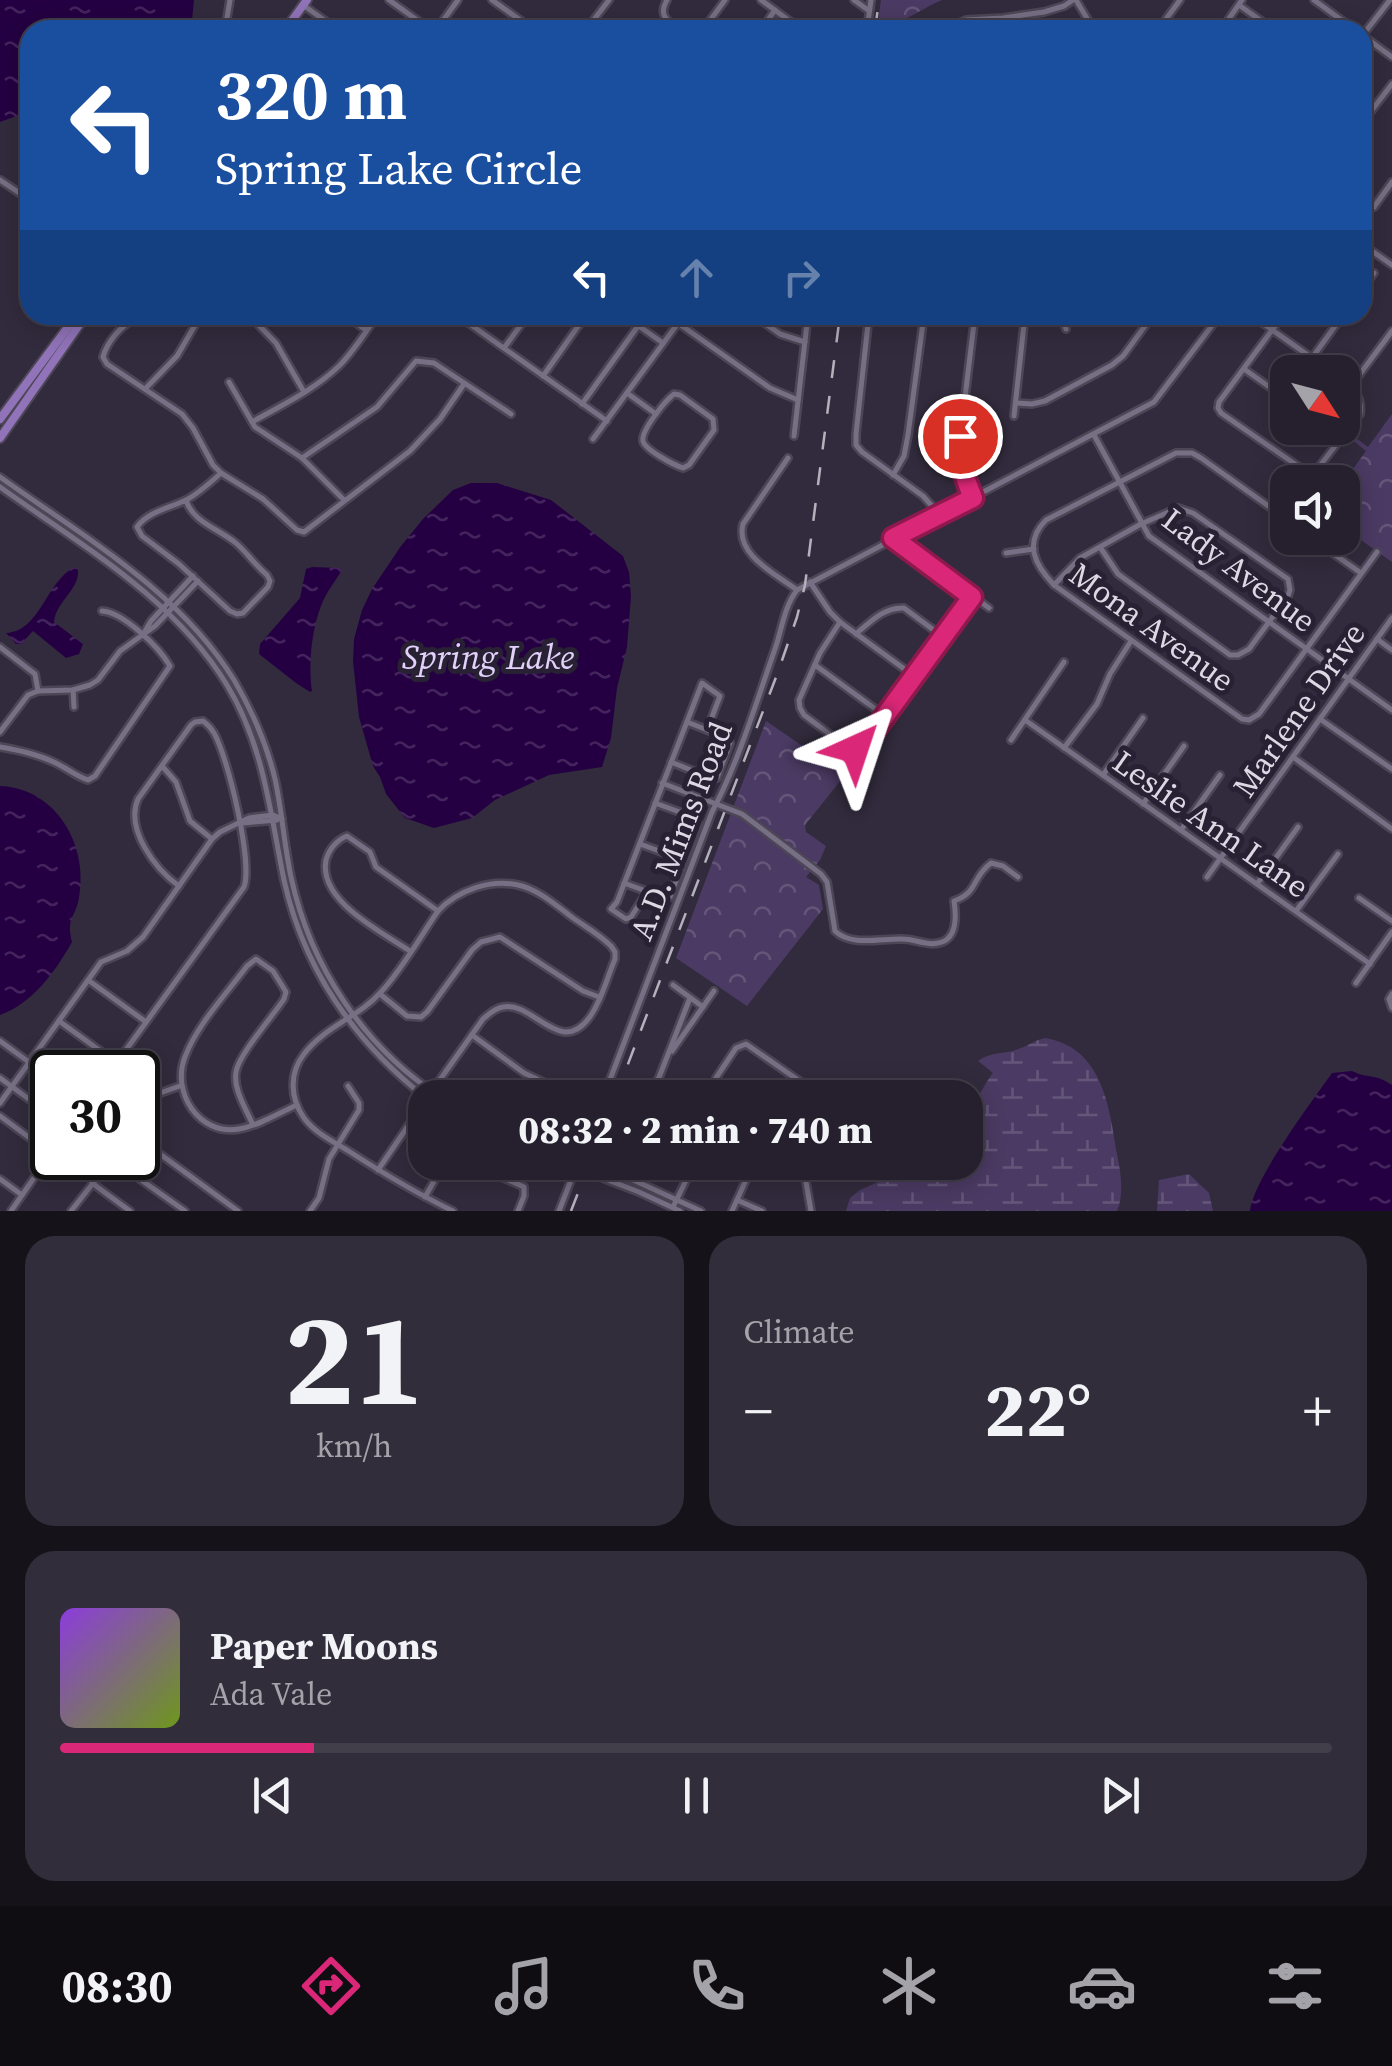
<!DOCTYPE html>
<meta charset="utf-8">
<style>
body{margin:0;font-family:"Source Serif 4",serif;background:#322d3a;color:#f1f3f6;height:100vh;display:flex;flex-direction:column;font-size:38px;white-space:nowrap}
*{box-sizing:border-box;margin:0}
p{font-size:32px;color:#a4a3aa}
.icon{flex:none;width:55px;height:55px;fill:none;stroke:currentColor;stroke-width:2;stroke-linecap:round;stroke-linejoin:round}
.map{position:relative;height:1211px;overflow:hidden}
.side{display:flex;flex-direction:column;gap:25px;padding:25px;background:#151219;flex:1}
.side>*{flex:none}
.hud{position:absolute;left:20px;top:20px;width:1352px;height:305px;border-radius:30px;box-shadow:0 5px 25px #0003,0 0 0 2px #423e4a;background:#1a4fa0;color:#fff;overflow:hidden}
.needle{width:65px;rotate:126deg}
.tools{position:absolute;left:1270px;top:355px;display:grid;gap:20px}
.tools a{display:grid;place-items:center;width:90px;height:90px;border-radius:20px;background:#26202e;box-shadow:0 5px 25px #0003,0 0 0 2px #423e4a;font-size:50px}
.speed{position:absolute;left:30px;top:1050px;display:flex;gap:20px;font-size:50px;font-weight:700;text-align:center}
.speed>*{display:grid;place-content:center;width:130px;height:130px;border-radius:50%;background:#26202e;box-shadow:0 5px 25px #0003,0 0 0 2px #423e4a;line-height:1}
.speed .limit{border:5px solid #111;border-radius:15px;background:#fff;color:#111}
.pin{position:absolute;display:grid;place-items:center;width:85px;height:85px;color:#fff;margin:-42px;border:5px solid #fff;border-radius:50%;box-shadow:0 2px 10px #0007}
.me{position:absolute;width:110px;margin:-55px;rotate:42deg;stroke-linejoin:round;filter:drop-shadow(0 0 8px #0008)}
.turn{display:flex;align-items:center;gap:35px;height:210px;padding:0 30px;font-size:45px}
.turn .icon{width:130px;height:130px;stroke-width:2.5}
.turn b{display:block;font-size:70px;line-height:85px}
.lanes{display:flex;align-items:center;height:95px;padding:0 30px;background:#0003;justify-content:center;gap:50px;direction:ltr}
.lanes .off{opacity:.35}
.big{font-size:75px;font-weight:800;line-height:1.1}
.side .widget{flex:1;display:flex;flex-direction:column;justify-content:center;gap:15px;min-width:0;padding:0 35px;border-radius:30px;background:#322d3a}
.side .dial{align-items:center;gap:0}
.dial b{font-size:130px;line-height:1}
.song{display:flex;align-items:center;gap:30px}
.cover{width:120px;height:120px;border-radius:15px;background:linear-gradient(135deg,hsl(270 70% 55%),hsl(80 70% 35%))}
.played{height:10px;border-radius:5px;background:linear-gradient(90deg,#db2777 20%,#423e4a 20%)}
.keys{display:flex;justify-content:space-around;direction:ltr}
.heat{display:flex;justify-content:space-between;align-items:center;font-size:55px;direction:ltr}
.side .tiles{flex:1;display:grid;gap:25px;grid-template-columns:1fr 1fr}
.widget:last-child{grid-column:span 2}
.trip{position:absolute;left:408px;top:1080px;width:575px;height:100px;border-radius:30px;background:#26202e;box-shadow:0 5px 25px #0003,0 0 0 2px #423e4a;font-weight:800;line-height:100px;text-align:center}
.tabs{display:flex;height:160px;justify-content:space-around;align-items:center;background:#0f0d12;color:#a4a3aa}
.tabs .icon{width:70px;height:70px}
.tabs .current{color:#db2777}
.tabs b{font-size:45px;color:#f1f3f6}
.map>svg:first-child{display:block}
.wetland{fill:url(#wetland-marsh)}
.park{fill:url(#park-crowns)}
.water{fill:url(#water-ripples)}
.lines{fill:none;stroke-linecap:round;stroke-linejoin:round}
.minor-casing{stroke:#4d4656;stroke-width:10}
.major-casing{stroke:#4d4656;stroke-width:12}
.minor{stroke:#776f84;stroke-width:5}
.major{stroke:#9073b8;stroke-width:8}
.rail{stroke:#b6b0bd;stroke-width:2.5;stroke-dasharray:18 18;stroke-linecap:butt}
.route-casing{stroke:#8e194d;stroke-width:25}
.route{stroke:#db2777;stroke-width:18}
.labels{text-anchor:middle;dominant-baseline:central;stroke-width:10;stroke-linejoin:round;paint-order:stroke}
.street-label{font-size:32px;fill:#ddd8e4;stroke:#282133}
.water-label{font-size:35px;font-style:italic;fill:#e2d2fb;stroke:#282133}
</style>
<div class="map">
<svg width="1392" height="1211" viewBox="0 0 1392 1211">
<defs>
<pattern id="wetland-marsh" width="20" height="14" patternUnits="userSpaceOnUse" patternTransform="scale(2.5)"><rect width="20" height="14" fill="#4b3a63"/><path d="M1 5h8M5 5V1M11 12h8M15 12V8" fill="none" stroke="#645679"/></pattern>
<pattern id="park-crowns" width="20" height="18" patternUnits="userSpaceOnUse" patternTransform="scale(2.5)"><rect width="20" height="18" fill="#4b3a63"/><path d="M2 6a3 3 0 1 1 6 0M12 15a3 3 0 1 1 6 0" fill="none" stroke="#645679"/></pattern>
<pattern id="water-ripples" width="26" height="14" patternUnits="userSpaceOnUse" patternTransform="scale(2.5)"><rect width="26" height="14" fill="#240042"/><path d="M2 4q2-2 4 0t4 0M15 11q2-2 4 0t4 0" fill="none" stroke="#43245d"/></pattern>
</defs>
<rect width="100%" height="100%" fill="#322b3d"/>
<g class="wetland">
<path d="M 1045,1038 C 1100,1047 1109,1102 1116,1149 C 1120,1169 1125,1192 1117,1211 L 846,1211 L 850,1198 L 860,1190 L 921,1163 L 965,1162 C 965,1151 963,1138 965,1127 C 966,1118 986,1081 993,1073 L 978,1061 C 991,1051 1006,1055 1021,1048 C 1030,1045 1035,1040 1045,1038 Z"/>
<path d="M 1189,1174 L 1209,1193 L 1213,1211 L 1157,1211 L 1159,1180 Z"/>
</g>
<g class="park">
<path d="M 881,0 L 942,0 C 924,7 905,23 886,24 L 885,30 L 882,30 L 881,26 L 877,30 Z"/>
<path d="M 1392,414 L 1392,562 L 1343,527 L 1343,483 L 1366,451 L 1350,438 L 1352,435 L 1368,447 Z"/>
<path d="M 766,721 L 845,775 L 805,825 L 806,832 L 826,846 L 820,860 L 806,877 L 819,885 L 823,909 L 747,1006 L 676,958 Z"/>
</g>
<g class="water">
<path d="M 0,0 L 194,0 L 191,30 L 30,30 L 30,111 L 0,122 Z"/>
<path d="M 471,483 L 497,483 L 551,500 L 623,556 L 629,572 L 631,596 L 627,647 L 617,688 L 611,738 L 602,767 L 549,775 L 495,800 L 472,818 L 434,828 L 405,818 L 386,794 L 380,777 L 373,766 L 359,717 L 353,661 L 354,639 L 362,610 L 372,589 L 401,546 L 423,519 L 453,490 Z"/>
<path d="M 75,567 L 78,569 C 80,590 56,601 54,622 L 83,644 L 79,654 L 66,658 L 33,631 L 21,644 L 16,644 L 6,633 C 41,631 45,582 75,567 Z"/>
<path d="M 312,567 L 339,568 L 342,570 C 337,579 330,587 325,597 C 312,623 308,662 312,691 L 310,692 L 296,683 L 259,654 L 260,644 L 300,598 L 306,569 Z"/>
<path d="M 0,786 C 56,788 89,845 79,898 C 75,919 66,917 72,942 C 55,972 33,1003 0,1015 Z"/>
<path d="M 1352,1071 C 1368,1079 1375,1073 1392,1085 L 1392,1211 L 1250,1211 C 1253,1180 1312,1101 1332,1073 Z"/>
</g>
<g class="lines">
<g class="minor-casing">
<g id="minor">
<path d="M 389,0 L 431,30"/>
<path d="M 492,0 L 534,30"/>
<path d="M 667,0 C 658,15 667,21 679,30"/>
<path d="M 761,0 L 802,30"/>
<path d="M 854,0 L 868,10"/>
<path d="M 1076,0 L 1088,20 L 1089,30"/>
<path d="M 1314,0 L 1355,30"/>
<path d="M 303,5 L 338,30"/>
<path d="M 1239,5 L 1274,30"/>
<path d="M 225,30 L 230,0"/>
<path d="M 436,30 L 458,0"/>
<path d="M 586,30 L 609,0"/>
<path d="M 703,30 L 725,0"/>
<path d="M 761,30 L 775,10"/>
<path d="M 867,30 L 871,0"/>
<path d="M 942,30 L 966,20 L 1003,18 L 1044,12 L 1064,6 L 1073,0"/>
<path d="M 1158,30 L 1180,0"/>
<path d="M 1221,30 L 1242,0"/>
<path d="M 1362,35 L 1392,57"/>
<path d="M 1362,36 L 1390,0"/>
<path d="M 1362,123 L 1392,84"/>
<path d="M 0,180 L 30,200"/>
<path d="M 1374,207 L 1392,182"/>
<path d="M 1362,244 L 1392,265"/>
<path d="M 1362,289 L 1374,273"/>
<path d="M 249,315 L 276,343 L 304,392"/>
<path d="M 345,315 L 366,330"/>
<path d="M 457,315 L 607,421"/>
<path d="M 623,315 L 663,343"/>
<path d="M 753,315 L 780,334 L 805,342"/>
<path d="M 869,315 L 856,434 L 856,445 L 862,452 L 923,496 L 940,515"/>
<path d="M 1048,315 L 1052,315"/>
<path d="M 1061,315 L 1066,329"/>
<path d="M 1136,315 L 1147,323"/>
<path d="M 1229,315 L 1261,322 L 1332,372"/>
<path d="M 1283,315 L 1219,402 L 1218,408 L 1221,413 L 1305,471 L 1315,472 L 1360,414 C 1362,398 1355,389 1342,380"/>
<path d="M 134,319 C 120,327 107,342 103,357 L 107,364 L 182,414 L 193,428 L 213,465 L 221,473 L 263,499 L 297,530 L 304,532 L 410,451 L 440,419 L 464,384"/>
<path d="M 678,323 L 770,388 L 798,400"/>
<path d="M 504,348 L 528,315"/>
<path d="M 1312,358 L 1343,315"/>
<path d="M 1244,369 L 1288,400"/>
<path d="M 543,376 L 586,315"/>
<path d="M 229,382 L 255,427 L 302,458 L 344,500"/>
<path d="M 1351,386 L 1392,331"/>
<path d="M 145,389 L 177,356 L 201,315"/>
<path d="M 627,393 L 656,414"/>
<path d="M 674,394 L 680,395 L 713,419 L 714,430 L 689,465 L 683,468 C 674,465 645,450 643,441 C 641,430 666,400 674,394 Z"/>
<path d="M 1016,403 L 1032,404 L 1045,401 L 1112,365 L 1123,356 L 1153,315"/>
<path d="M 582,404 L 638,326"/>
<path d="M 1014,416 L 1025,315"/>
<path d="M 252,422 C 282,405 314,390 339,366 C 354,351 365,332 378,315"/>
<path d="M 1094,435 L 1149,536 L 1392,710"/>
<path d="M 794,436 L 808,315"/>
<path d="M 593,439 L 684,315"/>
<path d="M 302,458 L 377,407 L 416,361 L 434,363 L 511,414"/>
<path d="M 788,458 L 743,524 C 735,555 776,574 797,590"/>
<path d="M 893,475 L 904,456 L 908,435 L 924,315"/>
<path d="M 0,477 C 84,537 179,591 234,680 C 252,711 267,745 275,779 C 282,811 284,844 291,877 C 310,966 364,1048 442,1098"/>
<path d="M 0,487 C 81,545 174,598 227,685 C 264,746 270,812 284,880 C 304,970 355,1042 426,1098"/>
<path d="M 973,498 L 962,471 L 958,455 L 975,315"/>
<path d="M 186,500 C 193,523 220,529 237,544 C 248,554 256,566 267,575 L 270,581 L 268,587 L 243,613 L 237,614 L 230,611 L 179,564 L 142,536 L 137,527 C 148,511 171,508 188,499 C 200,492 210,483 221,473"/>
<path d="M 1288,520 L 1201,458 L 1192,453 L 1176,453 L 1046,520 C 1023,543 1035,565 1054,585 L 1242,719 L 1249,720 L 1259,714 L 1377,552"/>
<path d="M 1311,538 L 1361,573"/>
<path d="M 895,539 L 989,608"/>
<path d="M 1006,553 L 1034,549"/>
<path d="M 810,582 L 830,612 L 840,622 L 914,676"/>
<path d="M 1054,585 L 1080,558 L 1141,524 L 1178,508 L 1193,513 L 1288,579 L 1290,590 L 1288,596 L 1249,649 L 1238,655 L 1230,655 L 1118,574 L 1100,547"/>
<path d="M 840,622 L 820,653 L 799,700 L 800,708 L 804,715 L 847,747 L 855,749 L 866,742 L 972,597"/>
<path d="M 145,631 L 151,621 L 193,576"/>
<path d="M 856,634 C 870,622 884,607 904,608 L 943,637"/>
<path d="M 1377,639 L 1392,650"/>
<path d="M 0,647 L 35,674 L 38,691"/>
<path d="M 815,665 L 885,716"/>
<path d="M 73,690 L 74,707"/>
<path d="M 1320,719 L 1392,769"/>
<path d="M 1025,720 L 1370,964"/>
<path d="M 0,732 L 28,695 L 38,691 L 73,690 L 90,685 L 98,680 L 120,651 L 155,626 L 198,581"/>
<path d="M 1011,740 L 1064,662"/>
<path d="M 0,747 C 23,751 45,756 65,768 C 73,773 79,777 88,780 L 95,776 L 170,666 C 159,647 123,612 102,611"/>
<path d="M 1064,748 L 1097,704 L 1110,674 L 1131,641"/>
<path d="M 1293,757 L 1392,829"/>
<path d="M 671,762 L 713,779 L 717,778 L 730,743 L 728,738 L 687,722"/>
<path d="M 162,766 L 176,782 L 190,821 L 212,839"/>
<path d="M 1103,775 L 1143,718"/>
<path d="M 662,783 L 742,814 L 821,874 L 827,882 L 835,931 C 851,947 883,938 903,939 C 915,939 929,947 942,942 C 958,936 956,914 954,901 C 979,892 971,878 991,863 L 1003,866 L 1018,877"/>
<path d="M 1143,804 L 1184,746"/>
<path d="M 243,823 L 277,820"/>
<path d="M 1181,830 L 1220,775"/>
<path d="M 640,844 L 684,860"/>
<path d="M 1207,877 L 1392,618"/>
<path d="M 624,883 L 665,898 L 670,897 L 698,822 L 696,818 L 655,803"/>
<path d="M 1257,884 L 1298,827"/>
<path d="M 647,892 L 631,917 L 626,919 L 611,909 L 617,902 L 702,683 L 720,696 L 707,730"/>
<path d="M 1359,898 L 1392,921"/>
<path d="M 1296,911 L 1338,854"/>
<path d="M 410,951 C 382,932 318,901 326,860 C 329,849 337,840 347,836 L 370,852 L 376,867 L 438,911"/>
<path d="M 88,980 L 146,1022"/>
<path d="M 1356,983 L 1392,932"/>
<path d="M 673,985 L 703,1007"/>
<path d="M 380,994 L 407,1016 L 421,1017 L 427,1012 L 472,950 L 481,942 L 500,937 L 583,991 L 599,997"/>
<path d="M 1392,994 L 1389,999 L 1392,1008"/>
<path d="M 59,1021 L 117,1063"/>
<path d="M 472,1035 L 524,1073 L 556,1088"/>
<path d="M 0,1041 L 52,1079"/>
<path d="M 672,1051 L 714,991"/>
<path d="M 110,1072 L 244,887 C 253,863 228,757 214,733 C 210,726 209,726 203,721 L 195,722 L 191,725 L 138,799 C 125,829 155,869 179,886"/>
<path d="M 0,1078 L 52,1116"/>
<path d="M 658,1079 L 668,1098"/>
<path d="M 427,1098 L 483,1019 C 489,1014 495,1008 503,1007 C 533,1001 560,1057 589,1018 C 601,1002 607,978 615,959 L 615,952 L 611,946 C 600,935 586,927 573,918 C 557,906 538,889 518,885 C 490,879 458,890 438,911 C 420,937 403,968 381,992 C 359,1017 324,1027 304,1054 C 289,1073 290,1098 304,1118 C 314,1132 332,1141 347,1150 C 381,1172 416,1193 453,1211"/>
<path d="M 603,1098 L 712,812 C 739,761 756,703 775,649 C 782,629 784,607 797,590 L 1154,402 L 1220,315"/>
<path d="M 651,1098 L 690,998"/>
<path d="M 730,1098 L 721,1090 L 716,1078 L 736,1048 L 746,1044 L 824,1098"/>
<path d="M 0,1103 L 101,962 L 127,951 L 143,937 L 212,839 L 220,832 L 249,818 L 273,815 L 282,819"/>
<path d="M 0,1116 L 38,1144 L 46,1156 L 43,1165 L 11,1211"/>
<path d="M 138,1120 L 160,1093 L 180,1086"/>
<path d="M 253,1125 C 246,1109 233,1089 236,1072 C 239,1054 273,1016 284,999 L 286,992 L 273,971 L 256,959 L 247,966 C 227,993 196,1026 185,1057 C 171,1092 199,1136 239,1129 C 258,1126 279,1113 297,1105"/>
<path d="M 138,1138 L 238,1211"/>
<path d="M 110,1158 L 185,1211"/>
<path d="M 468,1162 L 524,1187 L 524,1196 L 518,1211"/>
<path d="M 561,1162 L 639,1192 L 680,1211"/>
<path d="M 594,1162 L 701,1211"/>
<path d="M 378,1170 L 425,1101"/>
<path d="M 0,1179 L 22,1195"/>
<path d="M 93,1180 L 94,1174 L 106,1158"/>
<path d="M 92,1183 L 130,1211"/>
<path d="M 425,1197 L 445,1162"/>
<path d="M 737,1200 L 762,1211"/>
<path d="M 673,1207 L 695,1162"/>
<path d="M 71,1211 L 112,1159"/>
<path d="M 310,1211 L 319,1198 L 329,1159 L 359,1110 L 359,1103 L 348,1086"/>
<path d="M 559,1211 L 578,1162"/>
<path d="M 732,1211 L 750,1171 L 737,1162"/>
<path d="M 811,1211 L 806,1182 L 811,1162"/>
</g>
</g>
<g class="major-casing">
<g id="major">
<path d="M 285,30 L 307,0"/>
<path d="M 0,419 L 77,315"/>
<path d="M 0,438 L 86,315"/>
</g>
</g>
<use href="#minor" class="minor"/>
<use href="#major" class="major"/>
<g class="rail">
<path d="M 875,30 L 879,0"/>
<path d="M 615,1098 L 778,672 L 797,617 L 805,585 L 840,315"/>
<path d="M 571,1211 L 590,1162"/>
</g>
</g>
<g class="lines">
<g class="route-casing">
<path id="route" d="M 855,749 L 866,742 L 972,597 L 893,538 L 973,498 C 964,476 958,459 960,436"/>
</g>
<use href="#route" class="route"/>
</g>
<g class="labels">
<g class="street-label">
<text transform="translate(1239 570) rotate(37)">Lady Avenue</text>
<text transform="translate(1152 627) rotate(36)">Mona Avenue</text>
<text transform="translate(1299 710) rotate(-55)">Marlene Drive</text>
<text transform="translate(1211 824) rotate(35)">Leslie Ann Lane</text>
<text transform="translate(681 831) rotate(-69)">A.D. Mims Road</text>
</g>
<g class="water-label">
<text x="488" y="657">Spring Lake</text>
</g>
</g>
</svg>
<div class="tools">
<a><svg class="needle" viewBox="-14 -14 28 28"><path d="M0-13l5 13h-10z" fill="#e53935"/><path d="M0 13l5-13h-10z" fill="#a4a3aa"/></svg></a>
<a><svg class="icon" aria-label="sound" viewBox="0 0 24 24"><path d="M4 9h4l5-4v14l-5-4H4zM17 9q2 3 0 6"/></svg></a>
</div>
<div class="speed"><div class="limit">30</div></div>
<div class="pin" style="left:960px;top:436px;background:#d93025"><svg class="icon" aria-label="arrive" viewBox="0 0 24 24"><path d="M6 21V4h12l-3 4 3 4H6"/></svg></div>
<svg class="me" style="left:855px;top:749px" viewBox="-20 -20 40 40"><path d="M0-17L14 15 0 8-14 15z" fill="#db2777" stroke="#fff" stroke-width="4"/></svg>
<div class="trip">08:32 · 2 min · 740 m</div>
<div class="hud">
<div class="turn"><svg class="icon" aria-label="left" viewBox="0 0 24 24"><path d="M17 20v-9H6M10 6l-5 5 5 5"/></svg><div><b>320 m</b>Spring Lake Circle</div></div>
<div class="lanes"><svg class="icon" aria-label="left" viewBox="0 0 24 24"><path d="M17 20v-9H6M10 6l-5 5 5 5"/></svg><svg class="icon off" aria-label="ahead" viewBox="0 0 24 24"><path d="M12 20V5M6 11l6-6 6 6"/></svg><svg class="icon off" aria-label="right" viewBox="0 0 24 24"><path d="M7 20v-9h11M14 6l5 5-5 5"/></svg></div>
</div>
</div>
<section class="side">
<div class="tiles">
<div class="widget dial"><b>21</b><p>km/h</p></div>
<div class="widget"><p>Climate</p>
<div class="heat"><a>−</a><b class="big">22°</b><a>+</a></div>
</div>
<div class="widget">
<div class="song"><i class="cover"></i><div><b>Paper Moons</b><p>Ada Vale</p></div></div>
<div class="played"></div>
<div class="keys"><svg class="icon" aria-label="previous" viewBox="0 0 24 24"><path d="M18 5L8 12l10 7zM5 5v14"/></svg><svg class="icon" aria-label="pause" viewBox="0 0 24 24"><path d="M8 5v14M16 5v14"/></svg><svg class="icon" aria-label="next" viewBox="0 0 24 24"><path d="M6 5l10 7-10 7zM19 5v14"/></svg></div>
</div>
</div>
</section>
<nav class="tabs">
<b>08:30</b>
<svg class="icon current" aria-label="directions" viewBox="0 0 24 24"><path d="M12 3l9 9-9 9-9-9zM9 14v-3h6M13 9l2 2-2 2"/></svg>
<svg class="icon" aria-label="music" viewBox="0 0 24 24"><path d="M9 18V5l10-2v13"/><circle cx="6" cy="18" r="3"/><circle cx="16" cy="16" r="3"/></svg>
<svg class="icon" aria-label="phone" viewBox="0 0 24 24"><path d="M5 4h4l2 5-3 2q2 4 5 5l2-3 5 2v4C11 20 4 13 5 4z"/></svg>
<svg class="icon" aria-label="climate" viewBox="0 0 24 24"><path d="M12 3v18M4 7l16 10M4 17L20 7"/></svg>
<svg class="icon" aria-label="car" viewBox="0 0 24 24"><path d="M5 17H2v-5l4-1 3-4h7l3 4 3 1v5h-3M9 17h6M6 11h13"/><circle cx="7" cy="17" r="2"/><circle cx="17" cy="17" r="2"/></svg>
<svg class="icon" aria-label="filters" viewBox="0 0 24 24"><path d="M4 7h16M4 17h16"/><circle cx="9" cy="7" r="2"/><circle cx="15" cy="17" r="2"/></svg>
</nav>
